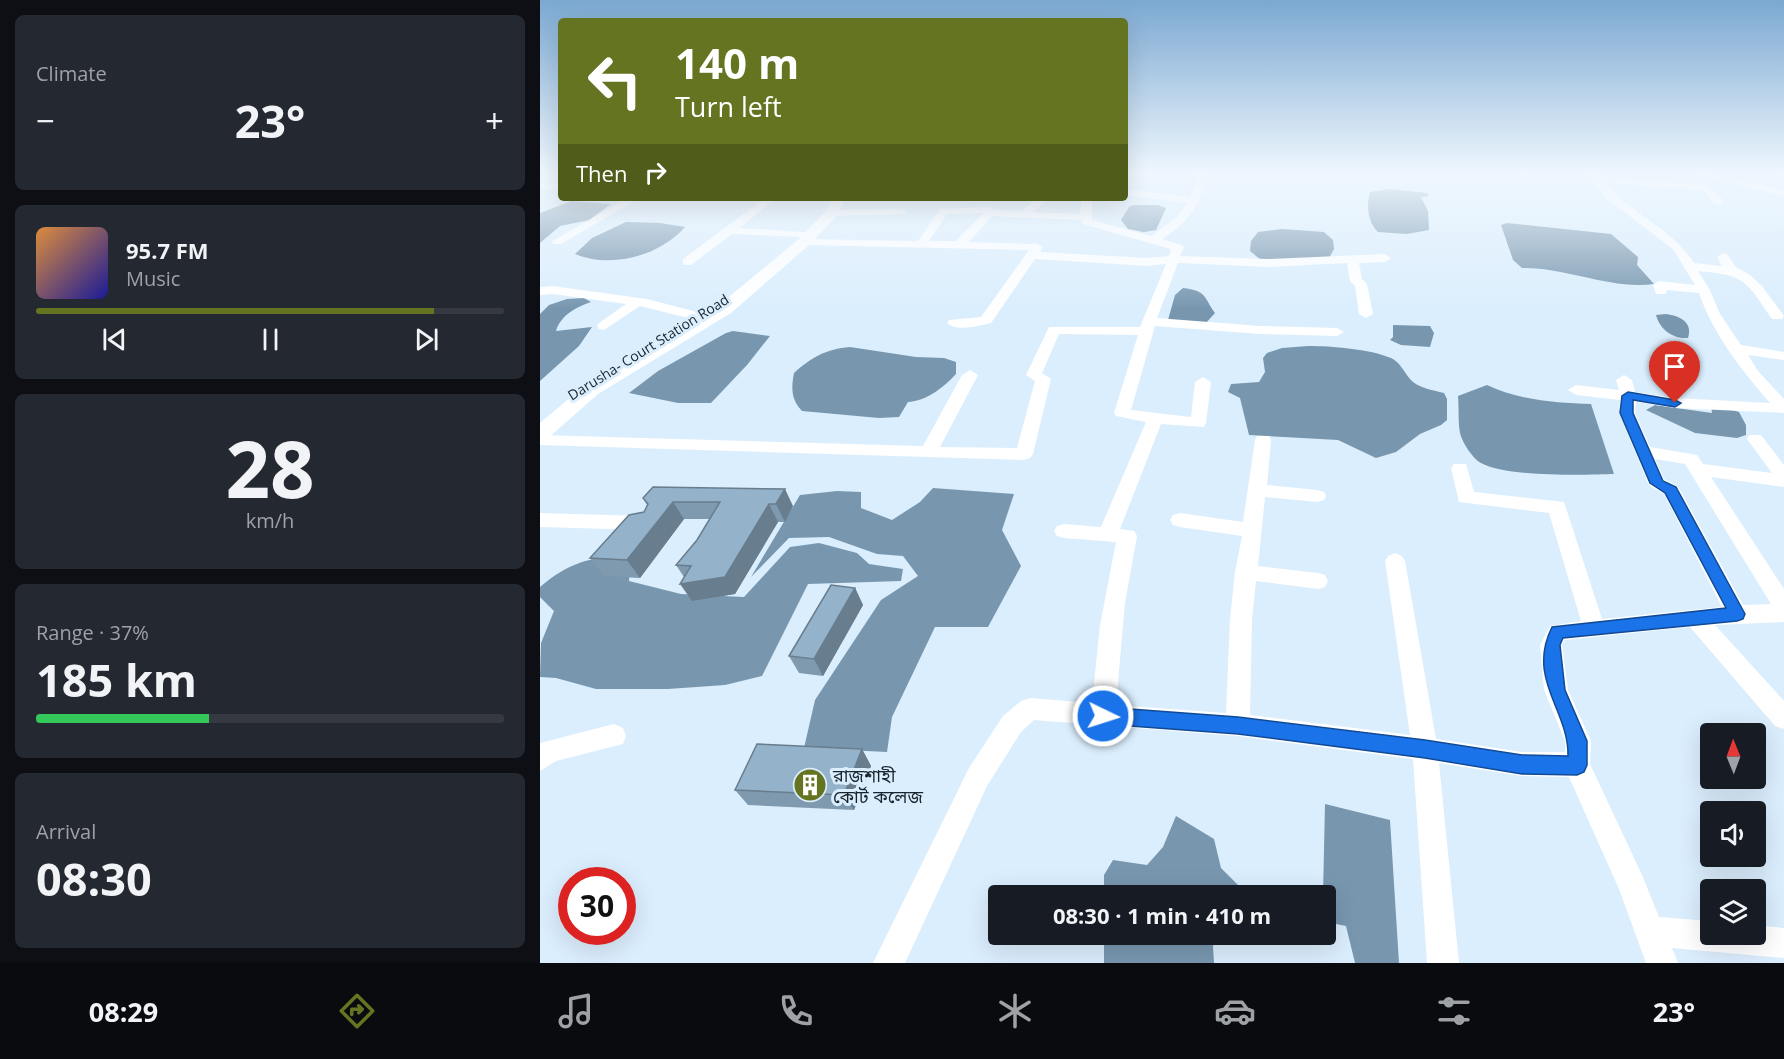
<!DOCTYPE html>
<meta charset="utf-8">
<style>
body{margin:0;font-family:"Open Sans","Noto Sans Bengali",sans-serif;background:#242831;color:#f1f3f6;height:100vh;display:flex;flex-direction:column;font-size:22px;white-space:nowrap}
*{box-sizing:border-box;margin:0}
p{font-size:20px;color:#9ea1a6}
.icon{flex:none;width:33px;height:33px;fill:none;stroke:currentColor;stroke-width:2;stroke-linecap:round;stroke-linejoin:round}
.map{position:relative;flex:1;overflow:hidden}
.drawer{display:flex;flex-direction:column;gap:15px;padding:15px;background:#0d0f14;width:540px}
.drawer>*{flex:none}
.guide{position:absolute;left:18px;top:18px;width:570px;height:183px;border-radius:6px;box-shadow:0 6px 24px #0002;background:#647421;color:#fff;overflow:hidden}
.needle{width:39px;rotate:359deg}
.controls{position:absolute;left:1160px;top:723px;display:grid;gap:12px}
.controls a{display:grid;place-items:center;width:66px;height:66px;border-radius:6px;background:#171b24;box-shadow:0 6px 24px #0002;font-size:30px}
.speed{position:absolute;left:18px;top:867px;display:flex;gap:12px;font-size:30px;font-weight:700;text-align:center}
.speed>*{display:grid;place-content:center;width:78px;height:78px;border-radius:50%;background:#171b24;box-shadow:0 6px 24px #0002;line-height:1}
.speed .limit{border:9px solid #d22;background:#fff;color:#111}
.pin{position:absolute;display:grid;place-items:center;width:51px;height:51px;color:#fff;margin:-62px -26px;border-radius:50% 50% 50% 0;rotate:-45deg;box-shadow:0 0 6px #0007}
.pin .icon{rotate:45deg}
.me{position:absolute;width:66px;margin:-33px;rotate:94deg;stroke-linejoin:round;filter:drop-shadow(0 0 4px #0008)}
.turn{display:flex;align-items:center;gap:21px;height:126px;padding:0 18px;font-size:27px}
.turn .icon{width:78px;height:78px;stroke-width:2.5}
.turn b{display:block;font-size:42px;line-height:51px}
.then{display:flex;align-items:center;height:57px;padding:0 18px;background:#0003;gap:12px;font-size:22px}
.big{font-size:45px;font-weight:700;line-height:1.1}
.drawer .widget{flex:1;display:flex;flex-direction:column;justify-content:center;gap:9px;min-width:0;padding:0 21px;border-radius:9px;background:#242831}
.drawer .dial{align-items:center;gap:0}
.dial b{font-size:78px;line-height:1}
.song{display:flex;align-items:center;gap:18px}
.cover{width:72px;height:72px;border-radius:9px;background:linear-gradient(135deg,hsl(30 70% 55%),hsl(240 70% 35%))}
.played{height:6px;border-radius:3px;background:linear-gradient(90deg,#647421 85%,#363941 85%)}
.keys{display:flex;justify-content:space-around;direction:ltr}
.heat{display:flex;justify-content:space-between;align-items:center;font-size:33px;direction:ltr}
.charge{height:9px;border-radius:4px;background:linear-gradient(90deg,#34c759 37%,#363941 0)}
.trip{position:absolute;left:448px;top:885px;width:348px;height:60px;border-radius:6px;background:#171b24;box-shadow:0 6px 24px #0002;font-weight:700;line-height:60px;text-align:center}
.tab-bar{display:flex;height:96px;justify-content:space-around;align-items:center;background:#090b0e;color:#9ea1a6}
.tab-bar .icon{width:42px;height:42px}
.tab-bar .active{color:#647421}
.tab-bar b{font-size:27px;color:#f1f3f6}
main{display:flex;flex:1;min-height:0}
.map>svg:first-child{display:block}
.water{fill:#7897af}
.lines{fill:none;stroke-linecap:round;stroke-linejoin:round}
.minor{fill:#fff;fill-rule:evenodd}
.tertiary{fill:#fff;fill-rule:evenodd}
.wall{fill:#7f99ae}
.shaded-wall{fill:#687d8d}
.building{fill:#94b2ca;stroke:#687d8d;stroke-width:1.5}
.route{fill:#1a73e8;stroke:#114b97;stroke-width:1.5}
.labels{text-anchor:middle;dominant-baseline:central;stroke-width:6;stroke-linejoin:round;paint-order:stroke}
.far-street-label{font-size:14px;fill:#19252e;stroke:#dbeefd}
.near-poi-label{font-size:18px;fill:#19252e;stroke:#dbeefd;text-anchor:start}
</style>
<main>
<section class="drawer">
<div class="widget"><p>Climate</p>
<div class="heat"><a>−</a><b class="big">23°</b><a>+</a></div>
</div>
<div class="widget">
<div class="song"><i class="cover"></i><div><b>95.7 FM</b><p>Music</p></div></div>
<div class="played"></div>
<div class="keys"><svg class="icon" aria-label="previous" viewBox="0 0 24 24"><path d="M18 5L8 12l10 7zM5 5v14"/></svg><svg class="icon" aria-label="pause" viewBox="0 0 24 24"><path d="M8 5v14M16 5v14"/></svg><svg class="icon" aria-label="next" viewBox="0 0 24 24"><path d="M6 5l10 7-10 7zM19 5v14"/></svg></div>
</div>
<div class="widget dial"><b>28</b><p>km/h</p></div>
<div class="widget"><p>Range · 37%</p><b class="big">185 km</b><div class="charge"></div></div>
<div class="widget"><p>Arrival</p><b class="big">08:30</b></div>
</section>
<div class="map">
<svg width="1244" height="963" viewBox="0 0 1244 963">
<rect width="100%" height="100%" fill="#dbeefd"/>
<g class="water">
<path d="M 849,189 L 887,193 L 889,196 L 881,197 L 888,211 L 889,230 L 867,234 L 838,232 C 828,223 826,205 830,192 Z"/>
<path d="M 31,201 L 71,204 L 49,220 L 20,226 L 0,243 L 0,213 Z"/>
<path d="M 593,205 L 618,205 L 626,208 L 616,230 L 604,232 L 588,229 L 581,220 L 589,207 Z"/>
<path d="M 86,222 L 120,223 L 145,227 C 120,256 70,269 35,254 L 52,238 Z"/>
<path d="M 967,223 L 1071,234 L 1098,257 L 1097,265 L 1114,284 C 1071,290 1026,267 982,268 L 973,260 L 961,225 Z"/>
<path d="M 742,229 L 784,232 L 793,240 L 794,249 L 789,258 L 721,260 L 710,251 L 711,241 L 718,232 Z"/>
<path d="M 643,288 C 667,291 663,296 675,313 L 665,324 L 628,320 L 635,295 Z"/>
<path d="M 44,298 L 51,302 C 36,307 21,315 16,331 L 52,327 L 39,346 L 0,381 L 0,314 L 9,305 L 27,299 Z"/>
<path d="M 1126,314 C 1140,316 1153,322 1148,338 C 1133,339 1120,330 1116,315 Z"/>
<path d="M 853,325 L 890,326 L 894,333 L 890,347 L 861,345 L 850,340 L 853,337 Z"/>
<path d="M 193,331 L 230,336 L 207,365 L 171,403 L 138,403 L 89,393 L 118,371 L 186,333 Z"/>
<path d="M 768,346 C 791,346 830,349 851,358 C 860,362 864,372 870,379 C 877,388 893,390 904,393 L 907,399 L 907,420 L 901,425 L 880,434 L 856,452 L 836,458 L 798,440 L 709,435 L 700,398 L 688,392 L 691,384 L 719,382 L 725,372 L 723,358 L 727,353 L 742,348 Z"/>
<path d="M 310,347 L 376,357 L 404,358 L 416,362 L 416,374 C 403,388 386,401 368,402 L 359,417 L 339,418 L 262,411 C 251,400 251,388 254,373 C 272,357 286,349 310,347 Z"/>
<path d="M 947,385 C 978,400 1017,403 1051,404 L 1074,474 C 1045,475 965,477 941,463 C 933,459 922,442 920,433 C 918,422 919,408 918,396 Z"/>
<path d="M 1171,404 L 1199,412 L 1206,425 L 1206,435 L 1197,438 L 1155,433 L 1106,410 L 1115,405 L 1172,413 Z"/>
<path d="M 393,488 L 474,494 L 462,530 L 481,566 L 448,627 L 395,627 L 352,717 L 347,752 L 264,748 L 275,700 L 341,600 L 378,576 L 363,556 L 337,554 L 289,537 L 249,538 L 211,577 L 260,495 L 297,491 L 321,492 L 321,508 L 352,520 L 380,502 Z"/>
<path d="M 279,543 L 317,553 L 329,564 L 363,569 L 361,581 L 268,584 L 222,676 L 185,685 L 128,689 L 56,689 L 16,678 L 0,677 L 1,643 L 14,611 L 0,597 L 0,587 C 25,565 57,551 91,561 L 89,581 L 141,594 L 204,597 L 250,547 Z"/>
<path d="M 785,804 L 850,820 L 859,963 L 815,963 L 806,926 L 786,922 L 786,896 L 783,895 Z"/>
<path d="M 636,816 L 674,839 L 681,868 L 708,895 L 564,895 L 564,875 L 573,860 L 607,865 L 623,847 Z"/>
<path d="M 564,935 L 564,934 L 679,935 L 673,946 L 674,963 L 564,963 Z"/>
</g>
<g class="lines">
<g class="minor">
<path d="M 658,174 L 668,174 C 657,207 653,219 622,239 L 642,245 L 644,247 L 640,256 L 728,259 L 845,254 L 851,258 L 845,262 L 819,263 L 822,279 L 827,284 L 833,314 L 826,318 L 819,314 L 815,286 L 810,281 L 807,263 L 728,267 L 638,263 L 617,318 L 720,326 L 797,328 L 804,332 L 797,336 L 720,334 L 615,326 L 591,410 L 651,417 L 655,382 L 663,377 L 671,382 L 666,423 L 664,427 L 621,424 L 580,529 L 594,531 L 597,536 L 585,603 L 576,705 L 686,713 L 690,620 L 695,572 L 702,536 L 640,527 L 633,525 L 630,520 L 633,515 L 640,513 L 703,522 L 715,440 L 717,436 L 729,436 L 731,440 L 727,485 L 777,490 L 784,492 L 786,496 L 784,500 L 777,502 L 725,497 L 718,566 L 778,573 L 785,575 L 788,581 L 785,587 L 778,589 L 716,581 L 712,620 L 710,715 L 870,735 L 845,561 L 848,556 L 855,553 L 862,556 L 865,561 L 896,739 L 982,752 L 1025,752 L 1025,741 L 1004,690 L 1000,645 L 1010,626 L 1041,621 L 1009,513 L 919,502 L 911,468 L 914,464 L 926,464 L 934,492 L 1024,502 L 1062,619 L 1182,607 L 1124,494 L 1111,487 L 1108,483 L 1079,413 L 1080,400 L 1036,395 L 1028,390 L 1036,385 L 1079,390 L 1076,380 L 1084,375 L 1092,380 L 1095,392 L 1135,398 L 1230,403 C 1202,371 1173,334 1159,293 L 1127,290 L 1126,294 L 1116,294 L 1113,285 L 1119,281 L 1155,285 L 1133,249 L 1067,199 L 1047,174 L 1057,174 L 1060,177 L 1165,184 L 1183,200 L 1183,204 L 1175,204 L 1162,190 L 1065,183 C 1092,215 1131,227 1154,263 L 1182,266 L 1177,257 L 1183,253 L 1187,254 L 1196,267 L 1210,275 L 1222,286 L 1244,316 L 1242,319 L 1232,319 C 1206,281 1206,275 1158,271 L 1170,290 L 1180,314 L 1201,345 L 1244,352 L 1244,360 L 1208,355 L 1218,371 L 1244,399 L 1244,413 L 1135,408 L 1096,402 L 1095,413 L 1110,447 L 1157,455 L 1163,464 L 1232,473 L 1207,439 L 1209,435 L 1221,435 L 1244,465 L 1244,487 L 1171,477 L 1244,589 L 1244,622 L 1175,625 L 1244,701 L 1244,729 L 1235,726 L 1150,627 L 1025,640 L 1022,645 L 1028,690 L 1051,741 L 1050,764 L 1102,875 L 1119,917 L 1170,921 L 1170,934 L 1215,934 L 1215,925 L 1244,928 L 1244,958 L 1132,948 L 1138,963 L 1106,963 L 1079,889 L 1029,777 L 982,776 L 899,763 L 919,963 L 887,963 L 873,759 L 698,736 L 494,720 L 481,732 L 447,786 L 365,963 L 333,963 L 429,768 L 463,716 L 481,701 L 490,698 L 552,703 L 560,625 L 576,542 L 524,538 L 517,536 L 514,531 L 517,526 L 524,524 L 561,527 L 606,422 L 576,416 L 574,413 L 598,335 L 519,334 L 502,373 L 511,379 L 493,454 L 490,458 L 484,460 L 0,445 L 0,435 L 383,446 L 422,375 L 430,370 L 438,375 L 400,447 L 477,448 L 495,381 L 486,375 L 509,327 L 600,327 L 626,264 L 607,266 L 495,259 L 451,323 C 438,326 417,332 407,323 L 409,320 L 441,317 L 489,250 L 264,245 L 258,242 L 264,239 L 378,241 L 400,209 L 450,207 L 455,210 L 482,211 L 497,198 L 508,198 L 494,212 L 540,214 L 542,198 L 552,198 L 552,220 L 611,236 L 637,217 L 647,203 L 585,195 L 585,189 L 650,197 ZM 443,213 L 416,241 L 389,241 L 407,214 ZM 452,216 L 541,220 L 543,224 L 631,249 L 629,256 L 607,258 L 500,252 L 503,247 L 497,244 L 429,242 ZM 1115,459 L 1145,464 L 1231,604 L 1203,605 L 1140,490 L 1137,486 L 1124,479 Z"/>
<path d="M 1152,174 L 1172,174 L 1244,190 L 1244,196 Z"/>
<rect x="0" y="183" width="21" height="6"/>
<path d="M 87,198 L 100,198 L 21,244 L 13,244 L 11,242 Z"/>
<path d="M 225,198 L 236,198 L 200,228 L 263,232 L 269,235 L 267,237 L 192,234 L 151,265 L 143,265 L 143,259 Z"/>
<path d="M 361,209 L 366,212 L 365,214 L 292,216 L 287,213 L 292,210 Z"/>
<path d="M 13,286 L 107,299 L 165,314 L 167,317 L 160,321 L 100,306 L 64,330 L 59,329 L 57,326 L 59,323 L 86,304 L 13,294 L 0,295 L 0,287 Z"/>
<path d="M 0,513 L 106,516 L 113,518 L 116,523 L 113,528 L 106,530 L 0,527 Z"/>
<path d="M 74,724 L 83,728 L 86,736 L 83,744 L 16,761 L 0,771 L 0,743 Z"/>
</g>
<path class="tertiary" d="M 293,198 L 305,198 L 297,216 L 269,245 L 191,313 L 58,394 L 7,439 L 0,440 L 0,423 L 44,386 L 179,305 L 259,239 L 286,211 Z"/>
</g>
<g class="wall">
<path d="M 113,487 L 253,506 L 245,522 L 238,522 L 195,594 L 152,601 L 144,577 L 136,565 L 157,540 L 170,519 L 144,519 L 100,578 L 64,576 L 50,558 L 104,512 L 107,505 L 103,498 Z"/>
<path d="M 315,588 L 323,605 L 283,676 L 259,673 L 249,656 Z"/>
<path d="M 322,749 L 331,766 L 314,810 L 208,805 L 195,790 Z"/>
</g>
<g class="shaded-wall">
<path d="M 245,489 L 253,506 L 245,522 L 236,504 Z"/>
<path d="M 133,502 L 144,519 L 100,578 L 87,560 Z"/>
<path d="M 229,504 L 238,522 L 195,594 L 152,601 L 140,584 Z"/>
<path d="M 315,588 L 323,605 L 283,676 L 274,659 Z"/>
<path d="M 322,749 L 331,766 L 314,810 L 304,795 Z"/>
</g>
<g class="building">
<path d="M 113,487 L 245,489 L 236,504 L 229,504 L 185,577 L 140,584 L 151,566 L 136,565 L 157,540 L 180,502 L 133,502 L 87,560 L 50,558 L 89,515 L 104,512 L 108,504 L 103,498 Z"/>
<path d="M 291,585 L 315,588 L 274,659 L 249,656 Z"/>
<path d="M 217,744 L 322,749 L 304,795 L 195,790 Z"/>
</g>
<linearGradient id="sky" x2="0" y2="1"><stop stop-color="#7ba8d1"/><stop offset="0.56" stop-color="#eff7fe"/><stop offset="1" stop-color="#eff7fe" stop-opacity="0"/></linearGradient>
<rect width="1244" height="309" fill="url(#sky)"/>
<path class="route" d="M 1088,392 L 1135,400 L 1141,403 L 1135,407 L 1093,400 L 1093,413 L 1123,481 L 1136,487 L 1205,614 L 1203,619 L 1197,621 L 1023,638 L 1020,645 L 1025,690 L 1047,741 L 1047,765 L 1044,772 L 1037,775 L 982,774 L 885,758 L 698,734 L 563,724 L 556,721 L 554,716 L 556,710 L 563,707 L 698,717 L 885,740 L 982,755 L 1028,756 C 1029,710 986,679 1012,627 L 1186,608 L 1125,493 L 1110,483 L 1080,413 L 1082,396 Z"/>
<defs>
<g id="building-disc" transform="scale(1.725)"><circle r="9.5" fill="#647421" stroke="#dbeefd"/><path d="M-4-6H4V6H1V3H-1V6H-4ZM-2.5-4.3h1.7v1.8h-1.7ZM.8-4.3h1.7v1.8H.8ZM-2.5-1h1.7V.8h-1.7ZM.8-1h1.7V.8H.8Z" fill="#fff"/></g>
</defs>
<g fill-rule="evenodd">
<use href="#building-disc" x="270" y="785"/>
</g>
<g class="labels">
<g class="far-street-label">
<text transform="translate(108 347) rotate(-32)">Darusha- Court Station Road</text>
</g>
<g class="near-poi-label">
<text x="293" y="775">রাজশাহী<tspan x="293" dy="21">কোর্ট কলেজ</tspan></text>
</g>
</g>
</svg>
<div class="controls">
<a><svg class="needle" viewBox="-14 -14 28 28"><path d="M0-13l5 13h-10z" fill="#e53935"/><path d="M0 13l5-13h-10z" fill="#9ea1a6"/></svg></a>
<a><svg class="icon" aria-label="sound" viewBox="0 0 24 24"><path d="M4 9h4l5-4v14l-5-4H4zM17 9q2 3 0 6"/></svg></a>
<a><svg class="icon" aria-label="layers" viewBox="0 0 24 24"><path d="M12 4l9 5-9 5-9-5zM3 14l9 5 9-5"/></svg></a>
</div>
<div class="speed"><div class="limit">30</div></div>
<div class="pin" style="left:1135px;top:403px;background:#d93025"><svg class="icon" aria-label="arrive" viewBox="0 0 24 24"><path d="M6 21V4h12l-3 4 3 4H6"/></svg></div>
<svg class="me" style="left:563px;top:716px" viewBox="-20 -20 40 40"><circle r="17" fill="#1a73e8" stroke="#fff" stroke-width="3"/><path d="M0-11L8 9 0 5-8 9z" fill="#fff"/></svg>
<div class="trip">08:30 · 1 min · 410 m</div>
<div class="guide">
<div class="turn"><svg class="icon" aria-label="left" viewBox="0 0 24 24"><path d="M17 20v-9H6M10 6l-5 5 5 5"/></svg><div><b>140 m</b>Turn left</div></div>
<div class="then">Then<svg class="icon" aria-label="right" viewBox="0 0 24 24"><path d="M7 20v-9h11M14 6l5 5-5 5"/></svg></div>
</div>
</div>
</main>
<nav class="tab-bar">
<b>08:29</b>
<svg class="icon active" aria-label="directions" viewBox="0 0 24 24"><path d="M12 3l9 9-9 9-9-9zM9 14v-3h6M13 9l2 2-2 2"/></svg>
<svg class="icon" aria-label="music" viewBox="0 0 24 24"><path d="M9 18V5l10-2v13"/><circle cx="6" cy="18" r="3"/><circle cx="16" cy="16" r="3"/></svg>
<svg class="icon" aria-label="phone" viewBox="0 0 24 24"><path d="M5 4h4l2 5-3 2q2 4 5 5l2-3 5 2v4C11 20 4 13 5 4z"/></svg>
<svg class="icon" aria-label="climate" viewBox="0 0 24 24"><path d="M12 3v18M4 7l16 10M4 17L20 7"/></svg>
<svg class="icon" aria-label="car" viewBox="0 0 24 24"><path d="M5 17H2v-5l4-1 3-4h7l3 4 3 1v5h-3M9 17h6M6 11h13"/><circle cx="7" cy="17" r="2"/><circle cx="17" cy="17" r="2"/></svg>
<svg class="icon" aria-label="filters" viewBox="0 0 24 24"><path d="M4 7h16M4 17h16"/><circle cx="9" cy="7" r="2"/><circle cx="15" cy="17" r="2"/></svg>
<b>23°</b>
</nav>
